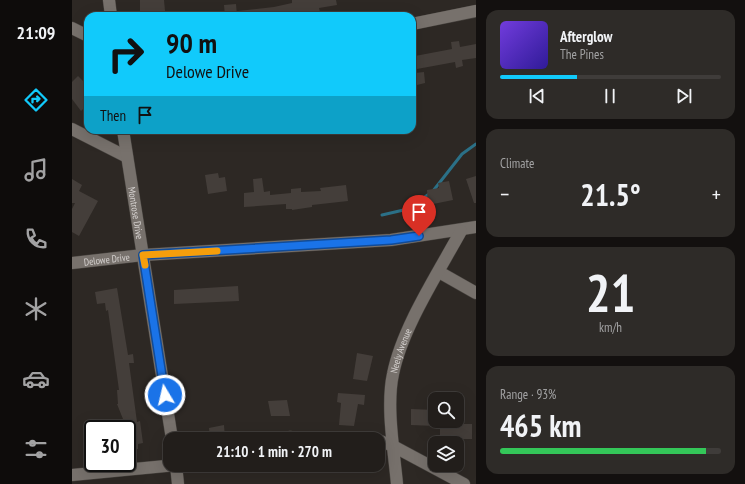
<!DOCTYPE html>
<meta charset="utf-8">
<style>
body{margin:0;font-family:"PT Sans Narrow",sans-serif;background:#2e2b28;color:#f1f3f6;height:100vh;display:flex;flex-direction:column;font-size:15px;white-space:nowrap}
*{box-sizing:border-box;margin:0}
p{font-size:13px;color:#a2a2a3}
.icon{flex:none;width:22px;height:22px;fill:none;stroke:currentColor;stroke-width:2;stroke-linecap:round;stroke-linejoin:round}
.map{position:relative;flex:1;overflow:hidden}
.drawer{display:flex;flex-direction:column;gap:10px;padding:10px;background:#13100f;width:269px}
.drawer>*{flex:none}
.guide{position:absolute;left:12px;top:12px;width:332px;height:122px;border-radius:12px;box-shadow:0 4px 16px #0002,0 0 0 1px #3f3c3a;background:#11cafb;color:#111;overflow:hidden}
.fabs{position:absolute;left:356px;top:392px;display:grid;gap:8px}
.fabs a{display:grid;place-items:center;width:36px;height:36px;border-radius:8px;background:#221e1b;box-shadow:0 4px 16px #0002,0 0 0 1px #3f3c3a;font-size:20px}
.speed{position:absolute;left:12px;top:420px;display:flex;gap:8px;font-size:20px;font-weight:700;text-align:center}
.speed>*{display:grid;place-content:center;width:52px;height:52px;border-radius:50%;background:#221e1b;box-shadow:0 4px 16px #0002,0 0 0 1px #3f3c3a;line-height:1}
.speed .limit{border:2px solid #111;border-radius:6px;background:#fff;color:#111}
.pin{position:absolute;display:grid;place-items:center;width:34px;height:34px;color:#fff;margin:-41px -17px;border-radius:50% 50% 50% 0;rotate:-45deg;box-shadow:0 0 4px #0007}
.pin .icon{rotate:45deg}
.me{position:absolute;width:44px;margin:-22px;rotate:351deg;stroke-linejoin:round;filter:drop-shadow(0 0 3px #0008)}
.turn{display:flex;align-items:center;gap:14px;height:84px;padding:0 16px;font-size:18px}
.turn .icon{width:52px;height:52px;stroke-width:2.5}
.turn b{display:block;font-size:28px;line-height:34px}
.then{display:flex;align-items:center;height:38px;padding:0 16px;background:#0003;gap:8px;font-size:15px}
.big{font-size:30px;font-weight:600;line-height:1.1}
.drawer .widget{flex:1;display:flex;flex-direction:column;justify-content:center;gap:6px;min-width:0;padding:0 14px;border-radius:12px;background:#2e2b28}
.drawer .dial{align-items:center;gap:0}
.dial b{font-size:52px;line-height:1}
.song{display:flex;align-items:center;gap:12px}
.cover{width:48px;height:48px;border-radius:6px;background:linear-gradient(135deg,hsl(260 70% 55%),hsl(250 70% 35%))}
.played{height:4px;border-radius:2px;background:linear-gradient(90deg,#11cafb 35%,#3f3c3a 35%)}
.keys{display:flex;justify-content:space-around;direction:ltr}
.heat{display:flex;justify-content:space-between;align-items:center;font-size:22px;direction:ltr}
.charge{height:6px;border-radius:3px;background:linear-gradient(90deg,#34c759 93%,#3f3c3a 0)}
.trip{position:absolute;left:91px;top:432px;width:222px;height:40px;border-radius:12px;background:#221e1b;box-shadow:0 4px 16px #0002,0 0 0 1px #3f3c3a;font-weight:600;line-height:40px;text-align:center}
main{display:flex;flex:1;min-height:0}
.menu{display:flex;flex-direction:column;width:72px;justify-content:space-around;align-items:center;background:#0e0c0b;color:#a2a2a3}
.menu .icon{width:28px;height:28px}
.menu .selected{color:#11cafb}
.menu b{font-size:18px;color:#f1f3f6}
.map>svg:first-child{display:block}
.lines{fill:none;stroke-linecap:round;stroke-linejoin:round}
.stream{stroke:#2b7087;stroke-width:3}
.building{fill:#443e3a}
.minor-casing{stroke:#47433f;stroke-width:13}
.minor{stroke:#77716c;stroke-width:12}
.route-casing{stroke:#114b97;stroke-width:10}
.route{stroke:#1a73e8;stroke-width:7}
.slow{stroke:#f59e0b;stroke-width:7}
.labels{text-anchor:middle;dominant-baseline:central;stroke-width:3;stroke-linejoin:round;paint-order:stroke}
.street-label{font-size:10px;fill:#d5d1cf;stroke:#14110f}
</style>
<main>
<nav class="menu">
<b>21:09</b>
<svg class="icon selected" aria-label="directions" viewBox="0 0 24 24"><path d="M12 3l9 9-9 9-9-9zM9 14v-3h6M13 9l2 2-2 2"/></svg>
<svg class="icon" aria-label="music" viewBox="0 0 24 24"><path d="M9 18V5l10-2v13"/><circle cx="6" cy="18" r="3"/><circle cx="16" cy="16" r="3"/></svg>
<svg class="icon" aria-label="phone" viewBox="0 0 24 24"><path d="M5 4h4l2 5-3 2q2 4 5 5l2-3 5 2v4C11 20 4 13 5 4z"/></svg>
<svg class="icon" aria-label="climate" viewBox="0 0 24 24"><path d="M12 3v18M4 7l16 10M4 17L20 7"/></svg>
<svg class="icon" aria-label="car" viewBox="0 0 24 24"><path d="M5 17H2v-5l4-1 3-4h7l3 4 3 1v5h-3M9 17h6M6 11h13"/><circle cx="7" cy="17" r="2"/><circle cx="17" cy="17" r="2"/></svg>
<svg class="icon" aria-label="filters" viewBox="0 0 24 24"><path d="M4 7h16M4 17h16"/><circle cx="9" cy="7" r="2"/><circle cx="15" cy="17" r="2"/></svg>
</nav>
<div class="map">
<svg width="404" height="484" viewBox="0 0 404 484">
<rect width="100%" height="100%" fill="#2d2824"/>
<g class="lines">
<g class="stream">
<path d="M 361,191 L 390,154 L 404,144"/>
<path d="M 310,215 L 336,209 L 357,194"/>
</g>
</g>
<g class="building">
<path d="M 68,0 L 92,0 L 93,11 L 68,13 Z"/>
<path d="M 220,0 L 264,0 L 265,5 L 247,8 L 248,12 L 227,16 L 167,16 L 166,11 L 202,7 L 220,3 Z"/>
<path d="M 164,4 L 165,16 L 153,16 L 152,5 Z"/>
<path d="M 387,41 L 388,47 L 404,44 L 404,58 L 390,60 L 391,66 L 384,68 L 383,62 L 345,69 L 343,56 L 380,49 L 379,42 Z"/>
<path d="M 352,72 L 353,83 L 345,85 L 343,73 Z"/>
<path d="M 6,76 L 16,86 L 16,104 L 9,111 L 0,99 L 0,82 Z"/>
<path d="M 146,173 L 147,178 L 153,177 L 155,191 L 136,194 L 133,175 Z"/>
<path d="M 404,176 L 404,203 L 402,203 L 394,179 Z"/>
<path d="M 190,178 L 192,192 L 198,191 L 198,195 L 219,193 L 219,189 L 229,188 L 229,192 L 249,191 L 248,188 L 274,185 L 276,201 L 240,205 L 240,207 L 220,210 L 220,209 L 214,209 L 214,204 L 172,207 L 172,193 L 182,192 L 181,179 Z"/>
<path d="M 0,179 L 10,185 L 7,191 L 26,201 L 7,236 L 0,232 L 0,209 L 3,203 L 0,203 Z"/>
<path d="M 377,181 L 381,200 L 356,205 L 355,190 L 367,188 L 366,183 Z"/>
<path d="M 166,286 L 167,301 L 102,304 L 102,290 Z"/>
<path d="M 45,288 L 56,355 L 61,354 L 62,363 L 57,363 L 65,422 L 68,421 L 71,443 L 66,444 L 66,449 L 55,451 L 55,429 L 45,404 L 46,404 L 45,390 L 47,390 L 36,310 L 34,311 L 33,303 L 25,304 L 23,292 Z"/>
<path d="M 285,353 L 301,356 L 295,381 L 281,379 Z"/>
<path d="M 266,393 L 293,395 L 292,405 L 286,404 L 282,426 L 267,425 L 269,403 L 265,402 Z"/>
<path d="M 215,400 L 218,416 L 199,416 L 196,401 Z"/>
<path d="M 339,409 L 363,410 L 363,426 L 339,425 Z"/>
<path d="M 368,424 L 400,424 L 400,439 L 372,439 L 372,437 L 368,437 Z"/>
<path d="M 152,425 L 153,439 L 138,439 L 137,428 Z"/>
</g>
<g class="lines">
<g class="minor-casing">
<g id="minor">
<path d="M 37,0 L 39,16"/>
<path d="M 340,24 L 404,11"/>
<path d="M 0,28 L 16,36"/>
<path d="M 0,129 L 55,157"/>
<path id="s1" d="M 51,130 L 100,439"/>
<path id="s2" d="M 0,263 L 71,255 L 319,240 L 404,227"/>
<path d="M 367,272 L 404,293"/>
<path d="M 218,437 L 221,439"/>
<path d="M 306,440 L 321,446 L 392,484"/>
<path d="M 104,465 L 106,484"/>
<path d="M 0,475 L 104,465"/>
<path id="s3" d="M 325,484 C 322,451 314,406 321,374 C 330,328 366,273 389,231"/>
</g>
</g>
<use href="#minor" class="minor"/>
</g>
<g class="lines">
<g class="route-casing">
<path id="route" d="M 93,395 L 71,255 L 319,240 L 347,236"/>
</g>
<use href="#route" class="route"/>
<path class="slow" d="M 73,265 L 71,255 L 145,251"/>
</g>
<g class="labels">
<g class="street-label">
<text stroke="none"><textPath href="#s1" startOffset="84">Montrose Drive</textPath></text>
<text stroke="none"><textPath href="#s2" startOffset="35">Delowe Drive</textPath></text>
<text stroke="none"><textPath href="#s3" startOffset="135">Neely Avenue</textPath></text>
</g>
</g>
</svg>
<div class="fabs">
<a><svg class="icon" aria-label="search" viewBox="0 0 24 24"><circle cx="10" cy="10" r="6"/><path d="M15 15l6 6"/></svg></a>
<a><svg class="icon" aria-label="layers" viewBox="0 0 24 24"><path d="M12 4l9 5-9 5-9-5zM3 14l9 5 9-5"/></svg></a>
</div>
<div class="speed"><div class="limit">30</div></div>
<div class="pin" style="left:347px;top:236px;background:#d93025"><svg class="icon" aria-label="arrive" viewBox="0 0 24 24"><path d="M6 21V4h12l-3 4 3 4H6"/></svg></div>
<svg class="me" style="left:93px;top:395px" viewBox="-20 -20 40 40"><circle r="17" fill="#1a73e8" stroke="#fff" stroke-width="3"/><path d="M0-11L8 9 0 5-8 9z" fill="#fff"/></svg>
<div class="trip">21:10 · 1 min · 270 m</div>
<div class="guide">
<div class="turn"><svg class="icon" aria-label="right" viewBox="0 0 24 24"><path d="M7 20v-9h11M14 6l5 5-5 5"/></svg><div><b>90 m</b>Delowe Drive</div></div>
<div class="then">Then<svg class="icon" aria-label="arrive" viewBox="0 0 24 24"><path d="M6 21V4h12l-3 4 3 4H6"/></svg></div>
</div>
</div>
<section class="drawer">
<div class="widget">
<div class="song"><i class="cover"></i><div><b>Afterglow</b><p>The Pines</p></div></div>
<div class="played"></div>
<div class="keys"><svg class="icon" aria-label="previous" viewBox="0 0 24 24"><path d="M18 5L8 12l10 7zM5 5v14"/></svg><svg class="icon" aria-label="pause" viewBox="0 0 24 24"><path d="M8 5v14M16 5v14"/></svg><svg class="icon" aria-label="next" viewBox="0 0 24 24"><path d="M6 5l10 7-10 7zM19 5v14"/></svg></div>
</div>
<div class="widget"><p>Climate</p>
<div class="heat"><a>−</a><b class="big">21.5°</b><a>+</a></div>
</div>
<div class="widget dial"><b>21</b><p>km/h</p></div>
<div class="widget"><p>Range · 93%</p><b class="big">465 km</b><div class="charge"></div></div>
</section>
</main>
